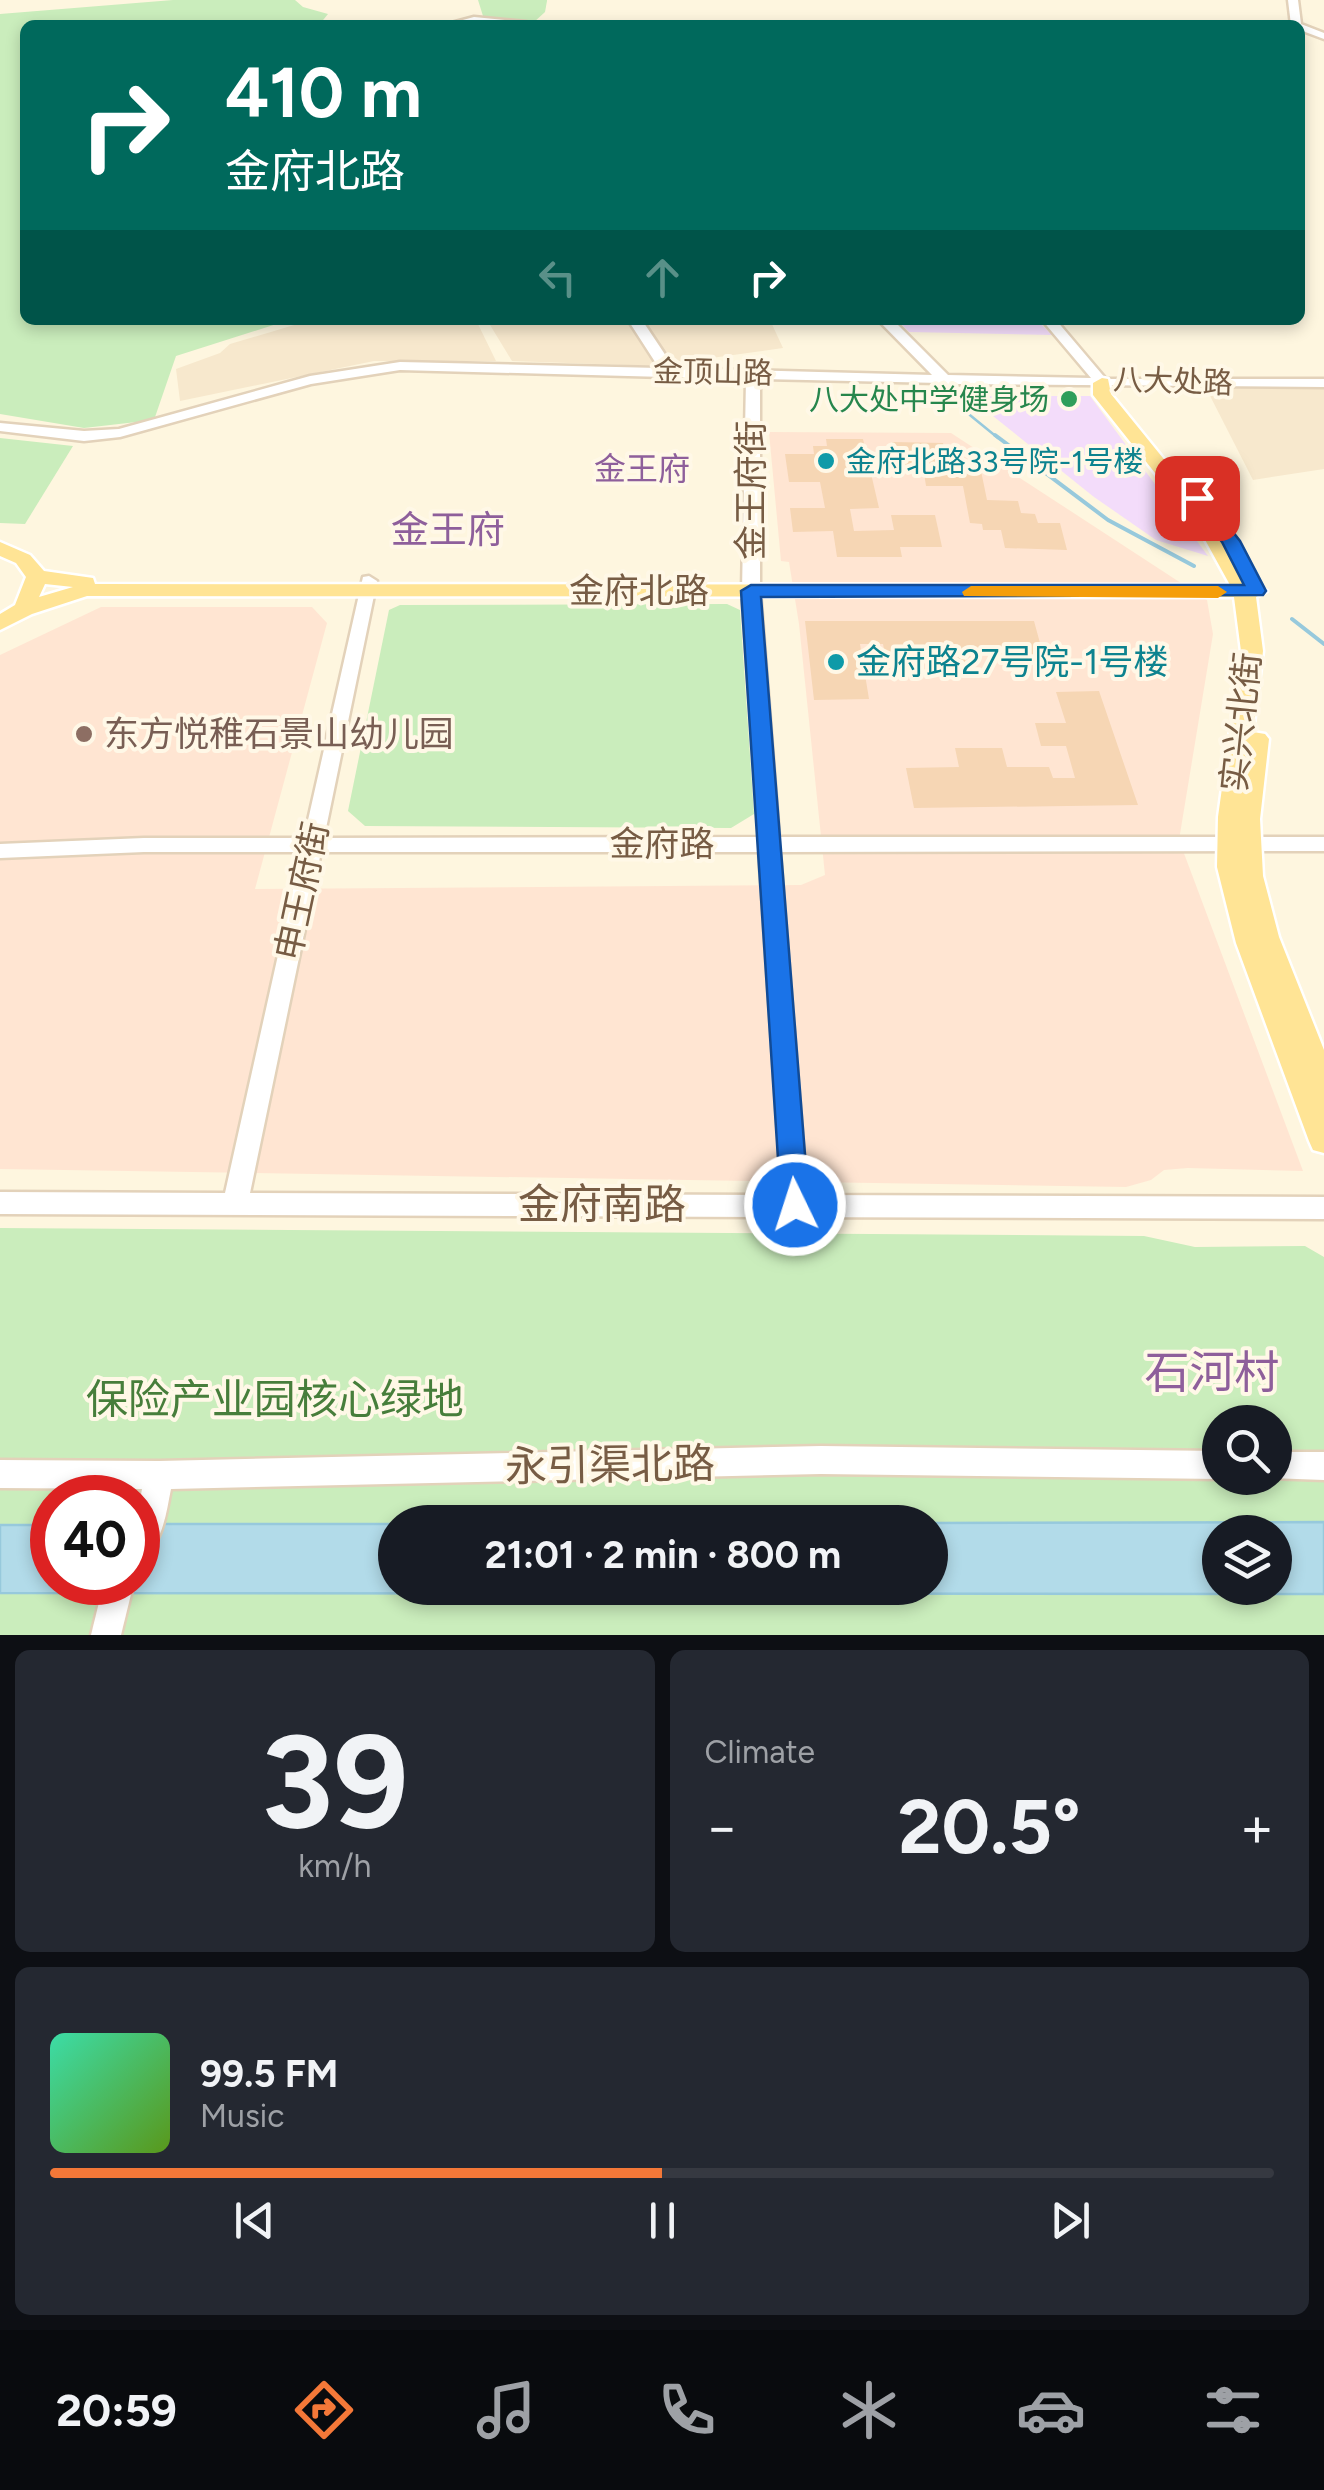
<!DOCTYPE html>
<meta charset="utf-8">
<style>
body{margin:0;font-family:Figtree,"Noto Sans SC",sans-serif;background:#242831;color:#f1f3f6;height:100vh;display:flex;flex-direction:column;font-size:38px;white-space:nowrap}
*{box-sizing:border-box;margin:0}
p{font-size:32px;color:#9ea1a6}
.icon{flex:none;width:55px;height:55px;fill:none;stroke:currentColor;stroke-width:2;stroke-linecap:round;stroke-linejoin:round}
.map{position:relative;height:1635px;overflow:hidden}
.details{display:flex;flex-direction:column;gap:15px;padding:15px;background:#0d0f14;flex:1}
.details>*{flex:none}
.banner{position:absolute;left:20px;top:20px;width:1285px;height:305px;border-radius:15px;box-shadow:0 5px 15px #0003;background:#00695c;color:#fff;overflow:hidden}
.controls{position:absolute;left:1202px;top:1405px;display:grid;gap:20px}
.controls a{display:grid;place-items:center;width:90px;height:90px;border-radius:50%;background:#171b24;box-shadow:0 5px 15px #0003;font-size:50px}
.speed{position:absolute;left:30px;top:1475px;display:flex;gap:20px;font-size:50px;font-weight:700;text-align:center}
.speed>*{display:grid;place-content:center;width:130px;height:130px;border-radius:50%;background:#171b24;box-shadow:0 5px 15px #0003;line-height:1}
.speed .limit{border:15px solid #d22;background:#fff;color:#111}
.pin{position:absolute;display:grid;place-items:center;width:85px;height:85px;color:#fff;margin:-42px;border-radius:20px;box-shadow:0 5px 15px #0006}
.me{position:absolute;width:110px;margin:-55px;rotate:356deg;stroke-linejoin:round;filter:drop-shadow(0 0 8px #0008)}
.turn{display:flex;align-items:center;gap:35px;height:210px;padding:0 40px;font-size:45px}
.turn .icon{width:130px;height:130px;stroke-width:2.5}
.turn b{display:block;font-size:70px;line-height:85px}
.lanes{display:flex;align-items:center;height:95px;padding:0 40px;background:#0003;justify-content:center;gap:50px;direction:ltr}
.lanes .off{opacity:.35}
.big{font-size:75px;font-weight:700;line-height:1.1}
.details .tile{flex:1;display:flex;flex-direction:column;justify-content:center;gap:15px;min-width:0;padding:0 35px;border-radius:15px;background:#242831}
.details .dial{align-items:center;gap:0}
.dial b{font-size:130px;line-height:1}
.song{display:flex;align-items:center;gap:30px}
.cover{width:120px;height:120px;border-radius:15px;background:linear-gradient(135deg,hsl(160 70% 55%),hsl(90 70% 35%))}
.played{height:10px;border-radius:5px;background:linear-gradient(90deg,#f47838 50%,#363941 50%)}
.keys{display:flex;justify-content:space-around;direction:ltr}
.heat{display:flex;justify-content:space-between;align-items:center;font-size:55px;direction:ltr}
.details .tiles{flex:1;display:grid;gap:15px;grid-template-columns:1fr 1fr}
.tile:last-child{grid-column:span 2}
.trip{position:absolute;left:378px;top:1505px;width:570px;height:100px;border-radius:50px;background:#171b24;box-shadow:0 5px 15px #0003;font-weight:700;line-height:100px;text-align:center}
.tab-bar{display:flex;height:160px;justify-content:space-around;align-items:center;background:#090b0e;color:#9ea1a6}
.tab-bar .icon{width:70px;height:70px}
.tab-bar .on{color:#f47838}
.tab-bar b{font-size:45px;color:#f1f3f6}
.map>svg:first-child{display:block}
.residential{fill:#f7e8cd}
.commercial{fill:#ffe5d2}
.education{fill:#f3dcfa}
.green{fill:#caedbc;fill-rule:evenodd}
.water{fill:#b2dbe9;stroke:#97c9dc;stroke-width:2.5;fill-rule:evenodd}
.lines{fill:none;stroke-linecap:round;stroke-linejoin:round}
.stream-far1{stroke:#97c9dc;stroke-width:2.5}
.stream{stroke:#97c9dc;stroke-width:4}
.building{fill:#f6d6b4}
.minor-casing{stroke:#e3d2ba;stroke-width:5}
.major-casing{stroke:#fff;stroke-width:5}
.minor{fill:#fff;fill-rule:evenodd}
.major{fill:#ffe495;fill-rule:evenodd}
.route{fill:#1a73e8;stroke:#114b97;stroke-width:2.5}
.slow{fill:#f59e0b}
.leisure-dot{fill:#2e9e5b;stroke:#fff8e7;stroke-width:4}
.culture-dot{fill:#0f9aa8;stroke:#fff8e7;stroke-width:4}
.education-dot{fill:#8d6e63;stroke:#fff8e7;stroke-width:4}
.labels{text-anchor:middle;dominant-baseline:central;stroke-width:8;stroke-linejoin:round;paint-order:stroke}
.far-street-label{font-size:30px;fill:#775c44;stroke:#fff8e7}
.far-leisure-label{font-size:30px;fill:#27864d;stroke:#fff8e7;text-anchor:end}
.far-culture-label{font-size:30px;fill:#0d838f;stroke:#fff8e7;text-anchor:start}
.far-quarter-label{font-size:32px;fill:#8e5f9b;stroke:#fff8e7}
.street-label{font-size:35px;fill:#775c44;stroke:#fff8e7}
.culture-label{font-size:35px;fill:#0d838f;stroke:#fff8e7;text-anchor:start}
.education-label{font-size:35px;fill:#785e54;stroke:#fff8e7;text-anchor:start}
.neighbourhood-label{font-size:38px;fill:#8e5f9b;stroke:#fff8e7}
.near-street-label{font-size:42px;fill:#775c44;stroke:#fff8e7}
.near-park-label{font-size:42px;fill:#477e3b;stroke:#fff8e7}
.near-neighbourhood-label{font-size:45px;fill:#8e5f9b;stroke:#fff8e7}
</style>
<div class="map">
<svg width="1324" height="1635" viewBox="0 0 1324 1635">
<rect width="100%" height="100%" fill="#fef6df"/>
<g class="residential">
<path d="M 311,320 L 476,320 L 496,361 L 374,361 L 180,401 L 176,369 L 220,353 L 230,344 Z"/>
<path d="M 487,320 L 770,320 L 783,348 L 653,366 L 512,361 Z"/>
<path d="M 1324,387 L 1324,469 L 1253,480 L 1206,388 Z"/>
</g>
<path class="commercial" d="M 769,432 L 951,433 L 1207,600 L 1213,634 L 1179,840 L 1303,1171 L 1188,1168 L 1164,1170 L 1151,1180 L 1126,1187 L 0,1169 L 0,655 L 101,607 L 312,607 L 327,623 L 255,889 L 801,885 L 825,875 L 799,624 L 789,562 L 781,561 Z"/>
<g class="education">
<path d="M 897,320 L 1037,320 L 1052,335 L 909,332 Z"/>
<path d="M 968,396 L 1090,396 L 1208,556 L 1156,540 L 1094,497 Z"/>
</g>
<g class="green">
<path d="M 173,0 L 295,0 L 303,7 L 328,14 L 319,25 L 25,25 L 25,320 L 289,320 L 176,356 L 154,420 L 84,428 L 0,414 L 0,14 Z"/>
<path d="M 478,0 L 547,0 L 547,1 L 545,12 L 533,23 L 483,16 Z"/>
<path d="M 0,438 L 73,446 L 25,524 L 0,523 Z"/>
<path d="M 727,604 L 740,610 L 754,814 L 731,828 L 365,826 L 348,811 L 389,610 L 400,605 Z"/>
<path d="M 0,1228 L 1144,1236 L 1195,1247 L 1305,1246 L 1324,1257 L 1324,1635 L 0,1635 ZM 1220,1422 L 1275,1422 L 1275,1478 L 1220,1478 ZM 52,1498 L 138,1498 L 138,1582 L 52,1582 ZM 395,1522 L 930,1522 L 930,1588 L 395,1588 ZM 1220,1532 L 1275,1532 L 1275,1588 L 1220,1588 Z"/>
</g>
<path class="water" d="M 1324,1522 L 1324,1594 L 0,1593 L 0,1525 L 52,1525 L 52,1582 L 138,1582 L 138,1524 L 395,1524 L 395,1588 L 930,1588 L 930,1523 ZM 1220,1532 L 1275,1532 L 1275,1588 L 1220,1588 Z"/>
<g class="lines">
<path class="stream-far1" d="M 949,398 L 998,438"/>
<g class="stream">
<path d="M 995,435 L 1108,520 L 1194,566"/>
<path d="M 1292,619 L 1324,644"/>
</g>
</g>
<g class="building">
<path d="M 826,439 L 863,439 L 879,508 L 850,509 L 854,531 L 894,530 L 891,515 L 935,515 L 942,547 L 900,547 L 902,557 L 837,557 L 833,531 L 793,532 L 790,508 L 825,508 L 820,482 L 789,482 L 785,454 L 814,454 L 813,446 L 827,446 Z"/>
<path d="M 892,442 L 943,443 L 946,457 L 958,457 L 960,466 L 980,466 L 987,500 L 1018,501 L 1021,513 L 1035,514 L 1038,523 L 1060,523 L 1067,550 L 1005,548 L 1001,530 L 983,530 L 982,524 L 970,523 L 963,486 L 926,486 L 924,473 L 895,465 Z"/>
<path d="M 805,621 L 1034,621 L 1043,654 L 964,654 L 967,669 L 927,669 L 924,654 L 885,654 L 883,644 L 860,644 L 869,699 L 814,700 Z"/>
<path d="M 1099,691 L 1138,805 L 914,808 L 906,768 L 959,767 L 955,748 L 1002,748 L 1007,767 L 1049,767 L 1053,778 L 1075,778 L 1066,746 L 1041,746 L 1035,723 L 1066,723 L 1056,692 Z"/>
</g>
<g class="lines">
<g class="minor-casing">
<g id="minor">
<path d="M 1288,0 L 1298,0 L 1301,24 L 1324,33 L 1324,39 L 1300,30 L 1300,25 L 1291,25 Z"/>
<path d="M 474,17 L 526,22 L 531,25 L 444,25 Z"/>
<path d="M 628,320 L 642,320 L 674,368 L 932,375 L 878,320 L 893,320 L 948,375 L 1091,378 L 1042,320 L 1056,320 L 1106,379 L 1324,379 L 1324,387 L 955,384 L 948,387 L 940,383 L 760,379 L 760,591 L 779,837 L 1324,837 L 1324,851 L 780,852 L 807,1195 L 1324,1197 L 1324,1219 L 0,1214 L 0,1192 L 225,1193 L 301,852 L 144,852 L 0,858 L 0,844 L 144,838 L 304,838 L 363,577 L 369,576 L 377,581 L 324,838 L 759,837 L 742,591 L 746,379 L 679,377 L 673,382 L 665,377 L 400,370 L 311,384 L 120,437 L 84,441 L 0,431 L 0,423 L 84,431 L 119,429 L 310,376 L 400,362 L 659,368 ZM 321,852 L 759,852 L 782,1195 L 250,1193 Z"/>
<path d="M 821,1446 L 1220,1451 L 1220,1478 L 1223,1478 L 1220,1479 L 821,1474 L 171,1489 C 166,1513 163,1547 138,1558 L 138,1511 L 142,1489 L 0,1488 L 0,1460 L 159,1461 Z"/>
<path d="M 1275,1452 L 1324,1452 L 1324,1480 L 1269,1478 L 1275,1478 Z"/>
<path d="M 104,1582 L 134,1582 L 121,1635 L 91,1635 Z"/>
</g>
</g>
<g class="major-casing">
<path id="major" d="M 1102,378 L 1108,379 L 1111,394 L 1214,521 L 1251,585 L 1267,591 L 1256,597 L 1263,651 L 1253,732 L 1265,734 L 1269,739 L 1260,819 L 1263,876 L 1279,937 L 1324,1050 L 1324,1153 L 1313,1150 L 1309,1141 L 1236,943 L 1217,867 L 1218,817 L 1241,651 L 1234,597 L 87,596 L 32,614 L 0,630 L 0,614 L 15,605 L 26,577 L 16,563 L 0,556 L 0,542 L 30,555 L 44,571 L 93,578 L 95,584 L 1230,585 L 1198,527 L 1093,395 L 1093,383 ZM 45,584 L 73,587 L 39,597 Z"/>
</g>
<use href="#minor" class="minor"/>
<use href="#major" class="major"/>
</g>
<path class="route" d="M 1191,494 L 1203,494 L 1240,541 L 1266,591 L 1263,595 L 761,597 L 809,1205 L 805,1214 L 795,1217 L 785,1214 L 781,1205 L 741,591 L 751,585 L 1244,585 L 1222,542 L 1188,498 Z"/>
<path class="slow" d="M 971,586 L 1218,586 L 1227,592 L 1218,598 L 964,596 L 962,592 Z"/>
<circle class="leisure-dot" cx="1069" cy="399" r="10"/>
<g class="culture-dot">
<circle cx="826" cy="461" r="10"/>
<circle cx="836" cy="662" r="10"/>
</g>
<circle class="education-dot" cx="84" cy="734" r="10"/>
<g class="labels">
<g class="far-street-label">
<text transform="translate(713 372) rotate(1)">金顶山路</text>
<text transform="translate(1173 381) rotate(2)">八大处路</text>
</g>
<g class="far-leisure-label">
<text x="1049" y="399">八大处中学健身场</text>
</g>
<g class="far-culture-label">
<text x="846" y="461">金府北路33号院-1号楼</text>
</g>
<g class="far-quarter-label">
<text x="642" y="469">金王府</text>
</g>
<g class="street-label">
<text transform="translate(751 490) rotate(-90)">金王府街</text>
<text x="639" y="591">金府北路</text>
<text transform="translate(1241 722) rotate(-84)">实兴北街</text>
<text x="662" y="844">金府路</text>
<text transform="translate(302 891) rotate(-78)">申王府街</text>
</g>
<g class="culture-label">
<text x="856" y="662">金府路27号院-1号楼</text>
</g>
<g class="education-label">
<text x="104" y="734">东方悦稚石景山幼儿园</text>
</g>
<g class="neighbourhood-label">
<text x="448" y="530">金王府</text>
</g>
<g class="near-street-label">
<text x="602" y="1204">金府南路</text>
<text transform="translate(610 1465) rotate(-1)">永引渠北路</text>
</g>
<g class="near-park-label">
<text x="275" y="1399">保险产业园核心绿地</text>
</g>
<g class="near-neighbourhood-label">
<text x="1212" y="1372">石河村</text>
</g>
</g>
</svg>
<div class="controls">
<a><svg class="icon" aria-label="search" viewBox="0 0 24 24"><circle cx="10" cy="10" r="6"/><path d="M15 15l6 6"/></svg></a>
<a><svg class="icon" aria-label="layers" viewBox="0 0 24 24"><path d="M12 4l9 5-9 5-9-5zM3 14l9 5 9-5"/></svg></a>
</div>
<div class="speed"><div class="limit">40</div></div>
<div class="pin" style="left:1197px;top:498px;background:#d93025"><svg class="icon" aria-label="arrive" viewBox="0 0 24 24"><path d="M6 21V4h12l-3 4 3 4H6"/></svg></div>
<svg class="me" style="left:795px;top:1205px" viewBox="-20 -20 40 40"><circle r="17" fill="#1a73e8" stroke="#fff" stroke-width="3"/><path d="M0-11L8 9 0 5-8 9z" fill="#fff"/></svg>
<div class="trip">21:01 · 2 min · 800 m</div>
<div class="banner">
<div class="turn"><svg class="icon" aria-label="right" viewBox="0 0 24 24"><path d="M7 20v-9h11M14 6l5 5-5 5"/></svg><div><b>410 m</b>金府北路</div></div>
<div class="lanes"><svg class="icon off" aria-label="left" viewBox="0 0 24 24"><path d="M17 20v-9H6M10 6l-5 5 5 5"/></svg><svg class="icon off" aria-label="ahead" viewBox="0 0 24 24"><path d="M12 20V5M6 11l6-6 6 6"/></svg><svg class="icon" aria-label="right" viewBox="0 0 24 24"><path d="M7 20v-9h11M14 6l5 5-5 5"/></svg></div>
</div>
</div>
<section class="details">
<div class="tiles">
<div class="tile dial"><b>39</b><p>km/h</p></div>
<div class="tile"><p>Climate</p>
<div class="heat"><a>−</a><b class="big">20.5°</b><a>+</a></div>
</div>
<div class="tile">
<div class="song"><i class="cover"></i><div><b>99.5 FM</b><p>Music</p></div></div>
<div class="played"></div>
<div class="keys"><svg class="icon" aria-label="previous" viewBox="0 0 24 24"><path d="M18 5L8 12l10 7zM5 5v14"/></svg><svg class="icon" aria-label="pause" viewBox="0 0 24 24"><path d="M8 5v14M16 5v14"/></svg><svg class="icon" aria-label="next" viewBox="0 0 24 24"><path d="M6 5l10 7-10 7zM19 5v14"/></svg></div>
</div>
</div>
</section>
<nav class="tab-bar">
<b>20:59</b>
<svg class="icon on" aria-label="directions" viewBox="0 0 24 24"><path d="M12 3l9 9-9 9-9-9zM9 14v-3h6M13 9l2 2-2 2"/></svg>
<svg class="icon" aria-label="music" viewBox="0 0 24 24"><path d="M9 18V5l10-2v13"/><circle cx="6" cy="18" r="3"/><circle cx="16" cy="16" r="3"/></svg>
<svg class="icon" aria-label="phone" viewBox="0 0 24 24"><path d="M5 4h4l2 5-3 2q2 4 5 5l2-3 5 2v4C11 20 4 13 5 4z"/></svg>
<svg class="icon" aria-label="climate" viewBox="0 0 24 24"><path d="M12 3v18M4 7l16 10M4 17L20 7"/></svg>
<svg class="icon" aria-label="car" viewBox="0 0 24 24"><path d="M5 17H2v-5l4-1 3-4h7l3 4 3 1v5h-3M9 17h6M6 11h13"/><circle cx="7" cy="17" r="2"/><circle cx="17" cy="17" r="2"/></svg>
<svg class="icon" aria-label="filters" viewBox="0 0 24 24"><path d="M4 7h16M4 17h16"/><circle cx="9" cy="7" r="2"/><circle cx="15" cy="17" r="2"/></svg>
</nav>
